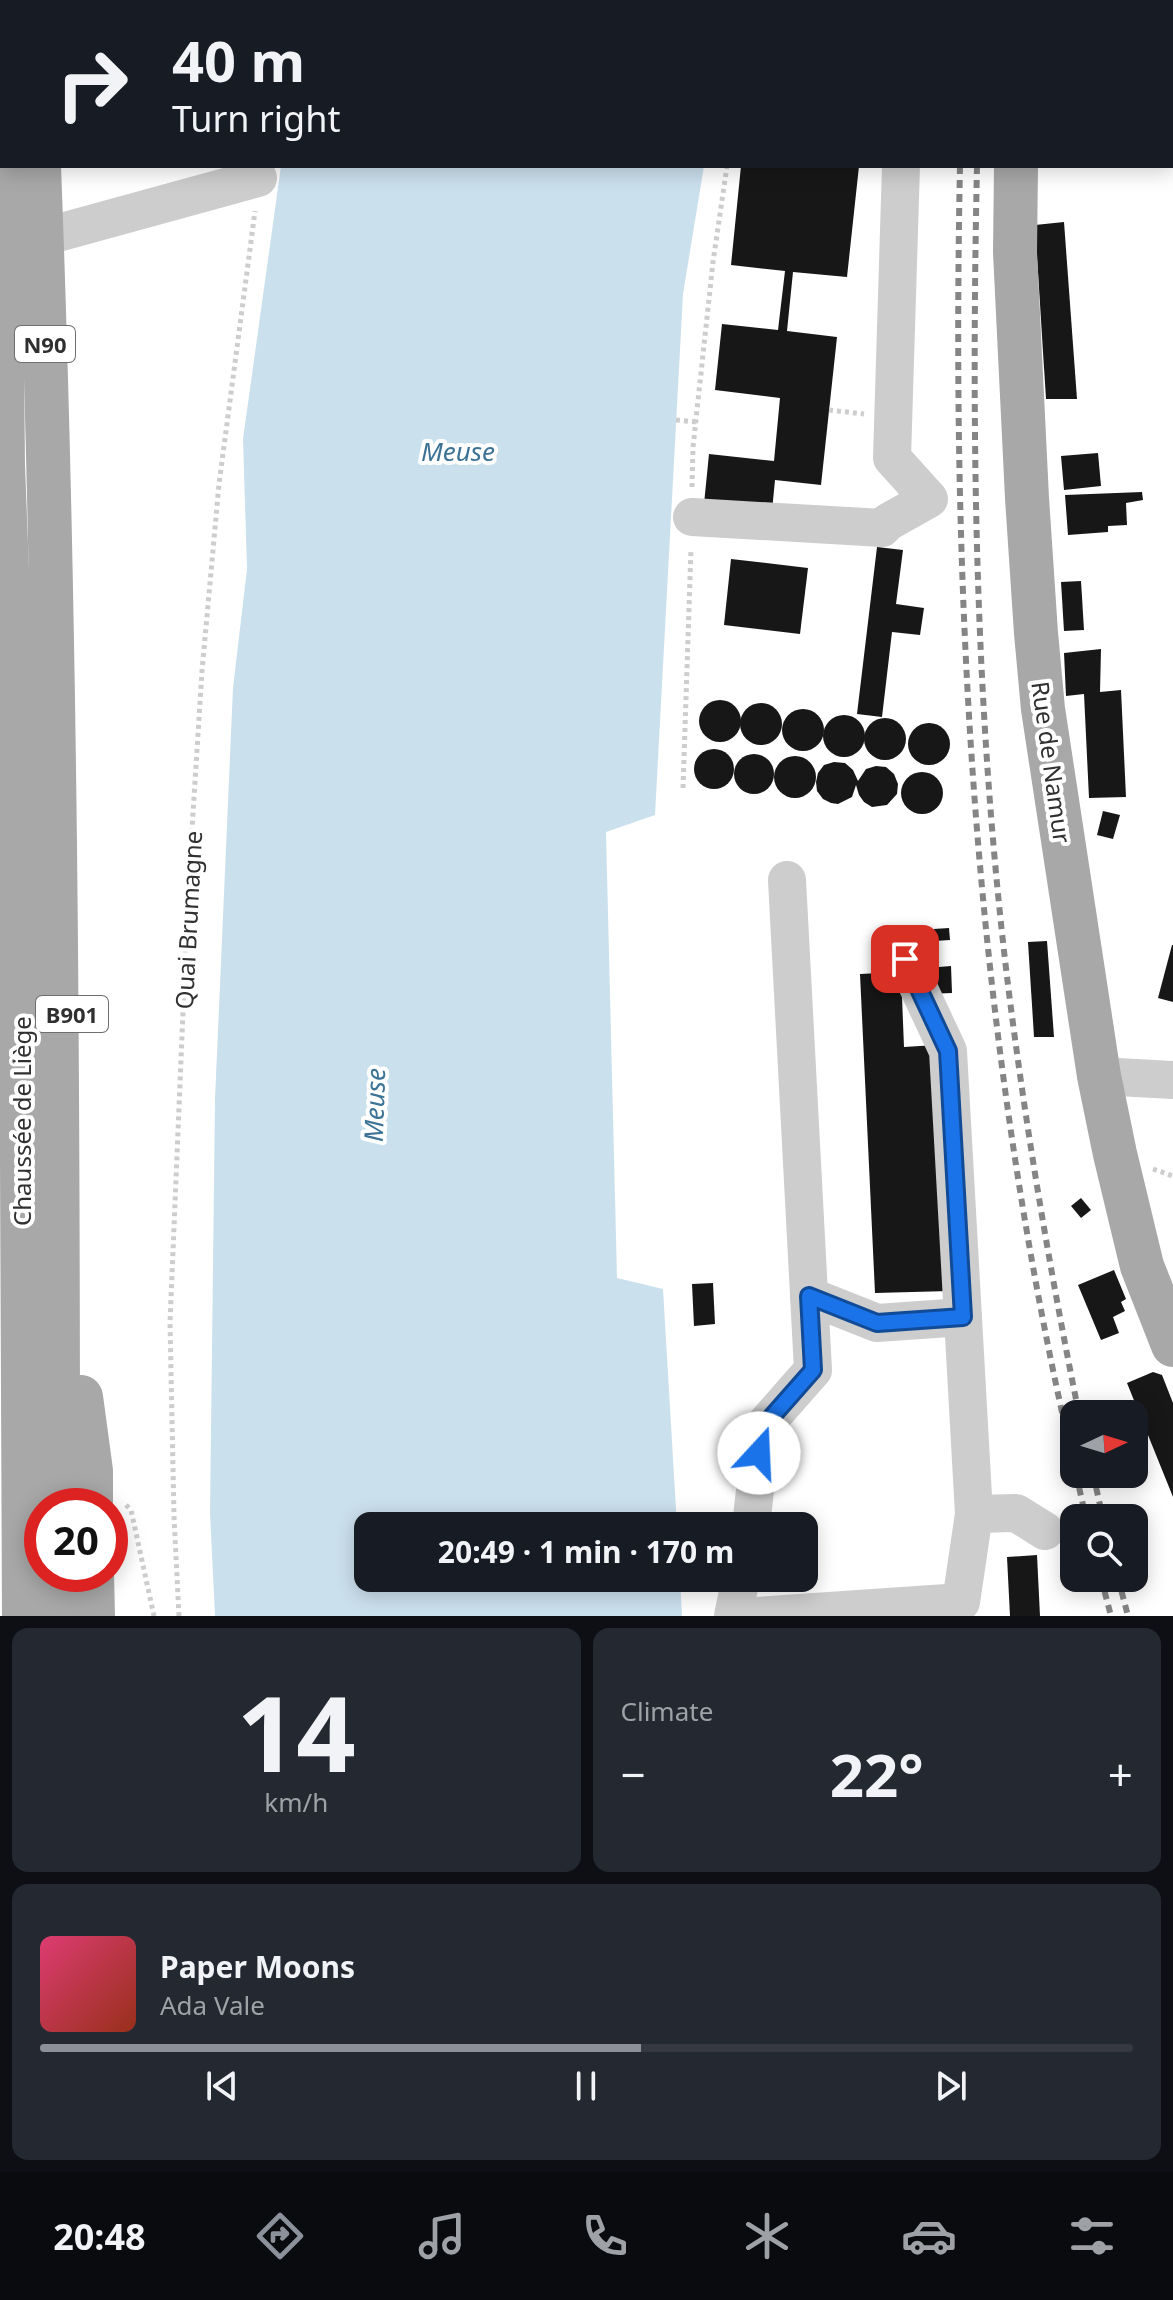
<!DOCTYPE html>
<meta charset="utf-8">
<style>
body{margin:0;font-family:"Noto Sans",sans-serif;background:#242831;color:#f1f3f6;height:100vh;display:flex;flex-direction:column;font-size:30px;white-space:nowrap}
*{box-sizing:border-box;margin:0}
p{font-size:26px;color:#9ea1a6}
.icon{flex:none;width:44px;height:44px;fill:none;stroke:currentColor;stroke-width:2;stroke-linecap:round;stroke-linejoin:round}
.map{position:relative;height:1616px;overflow:hidden}
.details{display:flex;flex-direction:column;gap:12px;padding:12px;background:#0d0f14;flex:1}
.details>*{flex:none}
.top-card{position:absolute;left:0px;top:0px;width:1174px;height:168px;box-shadow:0 4px 20px #0003;background:#171b24;color:#f1f3f6;overflow:hidden}
.needle{width:52px;rotate:86deg}
.controls{position:absolute;left:1060px;top:1400px;display:grid;gap:16px}
.controls a{display:grid;place-items:center;width:88px;height:88px;border-radius:16px;background:#171b24;box-shadow:0 4px 20px #0003;font-size:40px}
.speed{position:absolute;left:24px;top:1488px;display:flex;gap:16px;font-size:40px;font-weight:700;text-align:center}
.speed>*{display:grid;place-content:center;width:104px;height:104px;border-radius:50%;background:#171b24;box-shadow:0 4px 20px #0003;line-height:1}
.speed .limit{border:12px solid #d22;background:#fff;color:#111}
.pin{position:absolute;display:grid;place-items:center;width:68px;height:68px;color:#fff;margin:-34px;border-radius:16px;box-shadow:0 4px 12px #0006}
.me{position:absolute;width:88px;margin:-44px;rotate:20deg;stroke-linejoin:round;filter:drop-shadow(0 0 6px #0008)}
.turn{display:flex;align-items:center;gap:28px;height:168px;padding:0 40px;font-size:36px}
.turn .icon{width:104px;height:104px;stroke-width:2.5}
.turn b{display:block;font-size:56px;line-height:68px}
.big{font-size:60px;font-weight:700;line-height:1.1}
.details .card{flex:1;display:flex;flex-direction:column;justify-content:center;gap:12px;min-width:0;padding:0 28px;border-radius:16px;background:#242831}
.details .dial{align-items:center;gap:0}
.dial b{font-size:104px;line-height:1}
.song{display:flex;align-items:center;gap:24px}
.cover{width:96px;height:96px;border-radius:12px;background:linear-gradient(135deg,hsl(340 70% 55%),hsl(10 70% 35%))}
.played{height:8px;border-radius:4px;background:linear-gradient(90deg,#8c9099 55%,#363941 55%)}
.keys{display:flex;justify-content:space-around;direction:ltr}
.heat{display:flex;justify-content:space-between;align-items:center;font-size:44px;direction:ltr}
.details .tiles{flex:1;display:grid;gap:12px;grid-template-columns:1fr 1fr}
.card:last-child{grid-column:span 2}
.trip{position:absolute;left:354px;top:1512px;width:464px;height:80px;border-radius:16px;background:#171b24;box-shadow:0 4px 20px #0003;font-weight:700;line-height:80px;text-align:center}
.tabs{display:flex;height:128px;justify-content:space-around;align-items:center;background:#090b0e;color:#9ea1a6}
.tabs .icon{width:56px;height:56px}
.tabs .active{color:#8c9099}
.tabs b{font-size:36px;color:#f1f3f6}
.map>svg:first-child{display:block}
.water{fill:#cbe0ed}
.building{fill:#171717}
.lines{fill:none;stroke-linecap:round;stroke-linejoin:round}
.path{stroke:#cdcdcd;stroke-width:5;stroke-dasharray:4 4;stroke-linecap:butt}
.minor{stroke:#cdcdcd;stroke-width:38}
.major{stroke:#a8a8a8;stroke-width:44}
.rail{stroke:#858585;stroke-width:6;stroke-dasharray:8 6;stroke-linecap:butt}
.route-casing{stroke:#114b97;stroke-width:20}
.route{stroke:#1a73e8;stroke-width:14}
.labels{text-anchor:middle;dominant-baseline:central;stroke-width:8;stroke-linejoin:round;paint-order:stroke}
.shield{fill:#fff;stroke:#6e6e6e;stroke-width:2}
.shield-label{font-size:22px;font-weight:bold;fill:#303030}
.street-label{font-size:24px;fill:#303030;stroke:#fff}
.water-label{font-size:26px;font-style:italic;fill:#3c7395;stroke:#fff}
</style>
<div class="map">
<svg width="1173" height="1616" viewBox="0 0 1173 1616">
<rect width="100%" height="100%" fill="#fff"/>
<g class="water">
<rect x="306" y="0" width="426" height="2"/>
<path d="M 281,166 L 704,166 L 683,294 L 655,815 L 606,832 L 617,1278 L 663,1289 L 677,1526 L 368,1526 L 368,1578 L 680,1578 L 682,1616 L 215,1616 L 210,1513 L 215,1099 L 233,688 L 247,569 L 243,439 Z"/>
</g>
<g class="building">
<path d="M 741,166 L 859,166 L 847,277 L 793,272 L 787,331 L 837,337 L 821,485 L 775,480 L 772,511 L 704,504 L 709,454 L 774,461 L 780,398 L 715,390 L 722,324 L 778,330 L 785,271 L 731,265 Z"/>
<path d="M 1064,222 L 1077,399 L 1046,399 L 1035,225 Z"/>
<path d="M 1098,453 L 1101,486 L 1064,490 L 1061,456 Z"/>
<path d="M 1142,492 L 1143,500 L 1126,503 L 1127,525 L 1108,526 L 1108,532 L 1068,535 L 1065,495 Z"/>
<path d="M 877,547 L 903,550 L 896,604 L 924,608 L 920,635 L 892,632 L 882,717 L 857,714 Z"/>
<path d="M 731,559 L 808,568 L 800,634 L 724,625 Z"/>
<path d="M 1081,581 L 1084,630 L 1064,631 L 1061,582 Z"/>
<path d="M 1101,649 L 1100,692 L 1121,690 L 1126,797 L 1089,798 L 1084,694 L 1066,696 L 1064,653 Z"/>
<circle cx="720" cy="721" r="21"/>
<circle cx="761" cy="724" r="21"/>
<circle cx="803" cy="730" r="21"/>
<circle cx="844" cy="736" r="21"/>
<circle cx="885" cy="739" r="21"/>
<circle cx="929" cy="744" r="21"/>
<circle cx="714" cy="769" r="20"/>
<circle cx="754" cy="774" r="20"/>
<circle cx="795" cy="777" r="21"/>
<path d="M 834,762 L 845,763 L 853,770 L 858,781 L 866,769 L 876,766 L 886,767 L 894,774 L 898,784 L 897,794 L 887,805 L 872,807 L 864,802 L 859,795 L 856,785 L 852,797 L 838,804 L 831,803 L 823,799 L 817,791 L 816,782 L 818,773 L 824,765 Z"/>
<circle cx="922" cy="793" r="21"/>
<path d="M 1103,811 L 1120,815 L 1113,839 L 1097,835 Z"/>
<path d="M 949,928 L 950,940 L 935,941 L 934,929 Z"/>
<path d="M 1047,941 L 1054,1037 L 1034,1037 L 1028,942 Z"/>
<path d="M 1172,945 L 1173,945 L 1173,1002 L 1158,998 Z"/>
<path d="M 951,966 L 952,993 L 928,994 L 927,968 Z"/>
<path d="M 901,972 L 904,1047 L 936,1045 L 950,1291 L 875,1293 L 860,974 Z"/>
<path d="M 1081,1198 L 1091,1210 L 1081,1218 L 1071,1206 Z"/>
<path d="M 1114,1270 L 1126,1299 L 1121,1302 L 1125,1311 L 1113,1317 L 1119,1333 L 1101,1340 L 1078,1285 Z"/>
<path d="M 713,1283 L 715,1324 L 694,1326 L 692,1284 Z"/>
<path d="M 1153,1372 L 1162,1375 L 1173,1403 L 1173,1497 L 1127,1383 Z"/>
<path d="M 1037,1555 L 1040,1616 L 1010,1616 L 1007,1557 Z"/>
</g>
<g class="lines">
<g class="path">
<path d="M 288,2 L 289,0"/>
<path d="M 755,2 L 755,0"/>
<path d="M 1172,116 L 1173,117"/>
<path d="M 829,410 L 864,414"/>
<path d="M 676,420 L 697,422"/>
<path d="M 692,487 L 693,447 L 713,262 L 727,166"/>
<path d="M 683,788 L 691,549"/>
<path d="M 1153,1169 L 1173,1176"/>
<path d="M 126,1505 L 131,1510 L 154,1616"/>
<path d="M 179,1616 L 174,1517 L 170,1323 L 188,892 L 202,671 L 219,484 L 255,211"/>
</g>
<g class="minor">
<path d="M 911,2 L 911,0"/>
<path d="M 14,245 L 258,178"/>
<path d="M 692,517 L 882,528 L 888,522 L 929,499 L 892,458 L 901,166"/>
<path d="M 905,959 L 948,1051 L 974,1514"/>
<path d="M 1099,1076 L 1173,1080"/>
<path d="M 809,1296 L 877,1323 L 963,1317"/>
<path d="M 751,1526 L 762,1428 L 813,1370 L 787,880"/>
<path d="M 733,1616 L 741,1578"/>
<path d="M 756,1616 L 961,1602 L 974,1514 L 1016,1513 L 1045,1531"/>
</g>
<g class="major">
<path d="M 31,0 L 31,2"/>
<path d="M 1018,2 L 1019,0"/>
<path d="M 0,146 L 3,465 L 21,936 L 24,1616"/>
<path d="M 39,166 C 56,612 58,1059 58,1506"/>
<path d="M 1016,166 L 1015,252 L 1027,498 L 1036,633 L 1043,709 L 1099,1076 L 1115,1154 L 1142,1266 L 1173,1345"/>
<path d="M 81,1397 L 91,1471 L 91,1506"/>
<path d="M 92,1574 L 93,1616"/>
<path d="M 58,1616 L 58,1574"/>
</g>
<g class="rail">
<path d="M 966,2 L 966,0"/>
<path d="M 983,2 L 983,0"/>
<path d="M 960,166 C 951,601 974,1039 1074,1465"/>
<path d="M 977,166 C 971,439 975,714 1008,985 C 1026,1129 1050,1272 1079,1414"/>
<path d="M 1076,1474 L 1086,1518"/>
<path d="M 1093,1474 L 1103,1518"/>
<path d="M 1101,1578 L 1111,1616"/>
<path d="M 1118,1578 L 1128,1616"/>
</g>
</g>
<g class="lines">
<g class="route-casing">
<path id="route" d="M 759,1453 L 762,1428 L 813,1370 L 809,1296 L 877,1323 L 963,1317 L 948,1051 L 905,959"/>
</g>
<use href="#route" class="route"/>
</g>
<g class="labels">
<g class="shield">
<rect x="15" y="326" width="60" height="36" rx="6"/>
<rect x="36" y="996" width="72" height="36" rx="6"/>
</g>
<g class="shield-label">
<text x="45" y="344">N90</text>
<text x="72" y="1014">B901</text>
</g>
<g class="street-label">
<text transform="translate(1052 762) rotate(82)">Rue de Namur</text>
<text transform="translate(188 920) rotate(-87)">Quai Brumagne</text>
<text transform="translate(21 1121) rotate(-90)">Chaussée de Liège</text>
</g>
<g class="water-label">
<text x="458" y="451">Meuse</text>
<text transform="translate(374 1105) rotate(-88)">Meuse</text>
</g>
</g>
</svg>
<div class="controls">
<a><svg class="needle" viewBox="-14 -14 28 28"><path d="M0-13l5 13h-10z" fill="#e53935"/><path d="M0 13l5-13h-10z" fill="#9ea1a6"/></svg></a>
<a><svg class="icon" aria-label="search" viewBox="0 0 24 24"><circle cx="10" cy="10" r="6"/><path d="M15 15l6 6"/></svg></a>
</div>
<div class="speed"><div class="limit">20</div></div>
<div class="pin" style="left:905px;top:959px;background:#d93025"><svg class="icon" aria-label="arrive" viewBox="0 0 24 24"><path d="M6 21V4h12l-3 4 3 4H6"/></svg></div>
<svg class="me" style="left:759px;top:1453px" viewBox="-20 -20 40 40"><circle r="19" fill="#fff"/><path d="M0-13L10 11 0 6-10 11z" fill="#1a73e8"/></svg>
<div class="trip">20:49 · 1 min · 170 m</div>
<div class="top-card">
<div class="turn"><svg class="icon" aria-label="right" viewBox="0 0 24 24"><path d="M7 20v-9h11M14 6l5 5-5 5"/></svg><div><b>40 m</b>Turn right</div></div>
</div>
</div>
<section class="details">
<div class="tiles">
<div class="card dial"><b>14</b><p>km/h</p></div>
<div class="card"><p>Climate</p>
<div class="heat"><a>−</a><b class="big">22°</b><a>+</a></div>
</div>
<div class="card">
<div class="song"><i class="cover"></i><div><b>Paper Moons</b><p>Ada Vale</p></div></div>
<div class="played"></div>
<div class="keys"><svg class="icon" aria-label="previous" viewBox="0 0 24 24"><path d="M18 5L8 12l10 7zM5 5v14"/></svg><svg class="icon" aria-label="pause" viewBox="0 0 24 24"><path d="M8 5v14M16 5v14"/></svg><svg class="icon" aria-label="next" viewBox="0 0 24 24"><path d="M6 5l10 7-10 7zM19 5v14"/></svg></div>
</div>
</div>
</section>
<nav class="tabs">
<b>20:48</b>
<svg class="icon active" aria-label="directions" viewBox="0 0 24 24"><path d="M12 3l9 9-9 9-9-9zM9 14v-3h6M13 9l2 2-2 2"/></svg>
<svg class="icon" aria-label="music" viewBox="0 0 24 24"><path d="M9 18V5l10-2v13"/><circle cx="6" cy="18" r="3"/><circle cx="16" cy="16" r="3"/></svg>
<svg class="icon" aria-label="phone" viewBox="0 0 24 24"><path d="M5 4h4l2 5-3 2q2 4 5 5l2-3 5 2v4C11 20 4 13 5 4z"/></svg>
<svg class="icon" aria-label="climate" viewBox="0 0 24 24"><path d="M12 3v18M4 7l16 10M4 17L20 7"/></svg>
<svg class="icon" aria-label="car" viewBox="0 0 24 24"><path d="M5 17H2v-5l4-1 3-4h7l3 4 3 1v5h-3M9 17h6M6 11h13"/><circle cx="7" cy="17" r="2"/><circle cx="17" cy="17" r="2"/></svg>
<svg class="icon" aria-label="filters" viewBox="0 0 24 24"><path d="M4 7h16M4 17h16"/><circle cx="9" cy="7" r="2"/><circle cx="15" cy="17" r="2"/></svg>
</nav>
